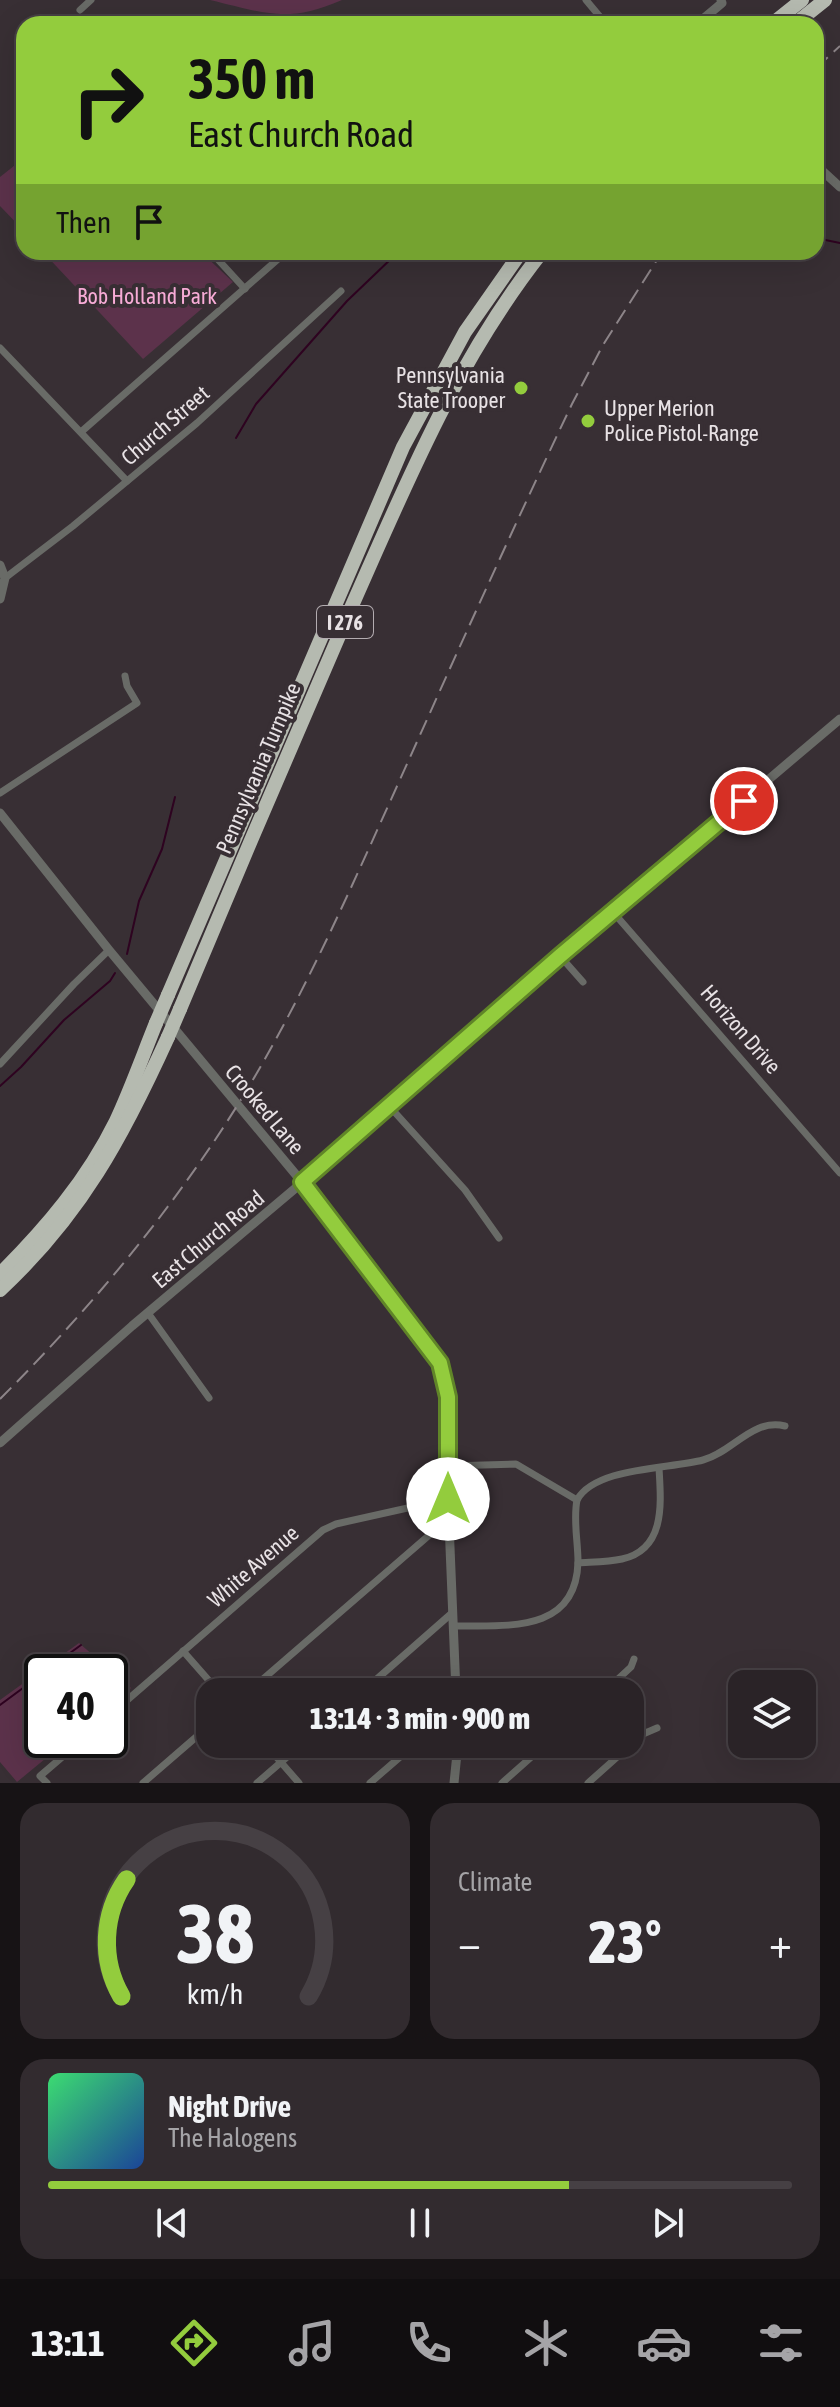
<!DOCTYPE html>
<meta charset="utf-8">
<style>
body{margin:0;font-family:"Asap Condensed",sans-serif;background:#322b2f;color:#f1f3f6;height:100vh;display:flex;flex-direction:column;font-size:30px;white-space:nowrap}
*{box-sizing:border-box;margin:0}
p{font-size:26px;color:#a5a4a7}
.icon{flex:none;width:44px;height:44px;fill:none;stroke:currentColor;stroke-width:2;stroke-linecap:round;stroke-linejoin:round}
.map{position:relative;height:1783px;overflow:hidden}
.panel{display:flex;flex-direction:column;gap:20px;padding:20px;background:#171315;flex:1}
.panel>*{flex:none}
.guide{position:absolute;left:16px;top:16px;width:808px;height:244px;border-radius:24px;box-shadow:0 8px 32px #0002,0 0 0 2px #464044;background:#93cc3d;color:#111;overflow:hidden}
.tools{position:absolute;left:728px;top:1670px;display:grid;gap:16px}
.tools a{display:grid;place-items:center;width:88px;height:88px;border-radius:16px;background:#2a2327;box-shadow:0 8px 32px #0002,0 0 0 2px #464044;font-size:40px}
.speed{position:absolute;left:24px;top:1654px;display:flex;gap:16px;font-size:40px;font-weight:700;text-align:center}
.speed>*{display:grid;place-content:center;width:104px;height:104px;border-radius:50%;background:#2a2327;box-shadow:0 8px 32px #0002,0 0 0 2px #464044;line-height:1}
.speed .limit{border:4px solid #111;border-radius:12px;background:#fff;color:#111}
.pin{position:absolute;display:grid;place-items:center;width:68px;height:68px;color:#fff;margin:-34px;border:4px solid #fff;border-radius:50%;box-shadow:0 2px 8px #0007}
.me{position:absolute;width:88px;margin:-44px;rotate:0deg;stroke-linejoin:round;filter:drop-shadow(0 0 6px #0008)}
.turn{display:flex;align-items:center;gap:28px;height:168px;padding:0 40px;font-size:36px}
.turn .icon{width:104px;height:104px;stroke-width:2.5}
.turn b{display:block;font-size:56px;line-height:68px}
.then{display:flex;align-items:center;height:76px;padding:0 40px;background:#0003;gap:16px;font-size:30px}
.big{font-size:60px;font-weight:800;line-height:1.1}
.panel .widget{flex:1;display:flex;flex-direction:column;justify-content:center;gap:12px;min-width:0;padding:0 28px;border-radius:24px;background:#322b2f}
.panel .dial{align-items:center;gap:0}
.dial svg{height:208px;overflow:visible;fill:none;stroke:#464044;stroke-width:7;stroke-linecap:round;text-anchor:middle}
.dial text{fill:#f1f3f6;stroke:none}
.song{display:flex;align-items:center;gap:24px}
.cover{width:96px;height:96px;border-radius:12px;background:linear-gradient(135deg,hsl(140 70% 55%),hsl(220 70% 35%))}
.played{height:8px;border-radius:4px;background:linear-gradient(90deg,#93cc3d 70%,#464044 70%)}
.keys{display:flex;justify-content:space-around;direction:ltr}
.heat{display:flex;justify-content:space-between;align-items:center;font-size:44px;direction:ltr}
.panel .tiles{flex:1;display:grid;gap:20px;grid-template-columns:1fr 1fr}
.widget:last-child{grid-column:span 2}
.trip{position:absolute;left:196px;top:1678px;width:448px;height:80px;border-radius:24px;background:#2a2327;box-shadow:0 8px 32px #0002,0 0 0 2px #464044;font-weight:800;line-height:80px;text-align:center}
.dock{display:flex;height:128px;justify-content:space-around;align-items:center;background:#110e10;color:#a5a4a7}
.dock .icon{width:56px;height:56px}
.dock .selected{color:#93cc3d}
.dock b{font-size:36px;color:#f1f3f6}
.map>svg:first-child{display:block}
.green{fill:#5c324b}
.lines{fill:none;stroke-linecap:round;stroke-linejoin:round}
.stream{stroke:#2e0320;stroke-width:2}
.minor{stroke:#696b67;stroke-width:7}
.tertiary{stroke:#696b67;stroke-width:9}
.motorway{stroke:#b5bab0;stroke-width:14}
.rail{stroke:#8d8589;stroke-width:2;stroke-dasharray:16 8;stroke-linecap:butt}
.motorway-bridge{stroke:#b5bab0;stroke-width:14}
.route-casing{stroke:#608528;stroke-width:20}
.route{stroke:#93cc3d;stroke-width:14}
.poi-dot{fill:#93cc3d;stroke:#382f34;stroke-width:3}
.labels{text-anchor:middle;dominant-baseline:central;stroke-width:8;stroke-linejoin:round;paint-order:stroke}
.shield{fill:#382f34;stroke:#b3acb0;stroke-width:2}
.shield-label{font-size:20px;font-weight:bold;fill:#e8e2e5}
.park-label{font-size:22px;fill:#f8acd7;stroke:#382f34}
.poi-label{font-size:22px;fill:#e8e2e5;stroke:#382f34;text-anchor:end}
.street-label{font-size:22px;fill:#e8e2e5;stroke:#382f34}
</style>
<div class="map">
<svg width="840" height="1783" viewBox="0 0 840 1783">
<rect width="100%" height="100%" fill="#382f34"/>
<g class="green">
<path d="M 210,0 L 342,0 C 287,24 265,13 210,0 Z"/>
<path d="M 24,158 L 24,231 L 0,206 L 0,177 Z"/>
<path d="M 43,252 L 201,252 L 233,282 L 143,359 Z"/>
<path d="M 79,1643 L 131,1688 L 110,1706 L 110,1672 L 42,1672 L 42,1740 L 68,1740 L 17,1782 L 0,1762 L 0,1700 Z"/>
</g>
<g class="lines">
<g class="stream">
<path d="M 816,238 L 840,243"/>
<path d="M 236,438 L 256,404 L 347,301 L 394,256 L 419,252"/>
<path d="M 127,954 L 139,901 L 162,849 L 175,797"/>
<path d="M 0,1086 L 21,1067 L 64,1020 L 110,981 L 115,973"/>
<path d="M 44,1672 L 81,1645"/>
<path d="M 0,1705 L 42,1674"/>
</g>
<g class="minor">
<path d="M 586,0 L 606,24"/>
<path d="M 80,10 L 91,0"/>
<path d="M 510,18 L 512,24"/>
<path d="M 211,252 L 245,289"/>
<path d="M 0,348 L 127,481"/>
<path d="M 81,432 L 286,252"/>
<path d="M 5,578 L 73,526 L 197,423 L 341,291"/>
<path d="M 0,793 L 137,703 L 127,686 L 125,676"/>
<path d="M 613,912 L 840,1173"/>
<path d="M 560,956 L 583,982"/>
<path d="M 0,1064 L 74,984 L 109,950"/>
<path d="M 390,1107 L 465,1190 L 499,1238"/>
<path d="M 148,1313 L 209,1398"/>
<path d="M 448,1466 L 516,1464 L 577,1500"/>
<path d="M 578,1563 C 592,1562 608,1562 622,1559 C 666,1549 661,1503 659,1468"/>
<path d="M 453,1626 C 504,1625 576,1635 578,1562 C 578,1541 573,1520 577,1500 C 595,1467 669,1469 703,1460 C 733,1452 752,1418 785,1426"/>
<path d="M 183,1651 L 219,1692"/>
<path d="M 248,1692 L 449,1518"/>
<path d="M 362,1692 L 452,1613"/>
<path d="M 604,1692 L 631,1667 L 634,1659"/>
<path d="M 110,1715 L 323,1530 L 336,1524 L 448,1499"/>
<path d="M 265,1744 L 299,1783"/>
<path d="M 47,1783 L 40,1776 L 82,1740"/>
<path d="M 143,1783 L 210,1725"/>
<path d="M 257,1783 L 302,1744"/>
<path d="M 370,1783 L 415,1744"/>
<path d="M 502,1783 L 546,1744"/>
<path d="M 588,1783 L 643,1734 L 657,1728"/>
</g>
<g class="tertiary">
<path d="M 697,24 L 722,3 L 721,0"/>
<path d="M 816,165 L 840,187"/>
<path d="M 0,565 L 5,578 L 0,599"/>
<path d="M 0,813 L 109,950 L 302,1182 L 440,1363 L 448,1397 L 448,1499 L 456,1692"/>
<path d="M 0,1443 L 132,1326 L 336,1154 L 560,956 L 840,719"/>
<path d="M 454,1783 L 458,1744"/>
</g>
<g class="motorway">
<path d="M 772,24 L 802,0"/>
<path d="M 795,24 L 825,0"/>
<path d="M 168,995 L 403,447 L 465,332 L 521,252"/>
<path d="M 180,1009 C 236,875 293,741 351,608 C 407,482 456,361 542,252"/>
<path d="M 0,1274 C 46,1228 87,1180 116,1121 C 131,1089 143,1055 156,1023"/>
<path d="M 0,1290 C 81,1215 123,1136 168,1037"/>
</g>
<g class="rail">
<path d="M 816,68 L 840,46"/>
<path d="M 0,1399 C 91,1308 174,1208 242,1098 C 303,998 350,890 398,784 C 455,657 512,530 572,404 L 603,345 L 662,252"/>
</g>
<g class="motorway-bridge">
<path d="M 156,1023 L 168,995"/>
<path d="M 168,1037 L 180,1009"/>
</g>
</g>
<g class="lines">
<g class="route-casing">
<path id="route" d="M 448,1499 L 448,1397 L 440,1363 L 302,1182 L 560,956 L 744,801"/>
</g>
<use href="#route" class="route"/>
</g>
<g class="poi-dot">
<circle cx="521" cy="388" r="8"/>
<circle cx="588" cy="421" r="8"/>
</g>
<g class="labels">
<rect class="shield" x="317" y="606" width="56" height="32" rx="6"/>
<g class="shield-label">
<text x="345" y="622">I 276</text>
</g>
<g class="park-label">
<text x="147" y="296">Bob Holland Park</text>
</g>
<g class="poi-label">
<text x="505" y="375">Pennsylvania<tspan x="505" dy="25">State Trooper</tspan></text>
<text x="604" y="408" text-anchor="start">Upper Merion<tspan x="604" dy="25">Police Pistol-Range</tspan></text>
</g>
<g class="street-label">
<text transform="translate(165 425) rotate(-41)">Church Street</text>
<text transform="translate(258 768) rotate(-67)">Pennsylvania Turnpike</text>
<text transform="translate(741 1029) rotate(49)">Horizon Drive</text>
<text transform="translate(265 1109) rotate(50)">Crooked Lane</text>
<text transform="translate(208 1239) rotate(-40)">East Church Road</text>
<text transform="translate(253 1566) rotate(-41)">White Avenue</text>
</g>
</g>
</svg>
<div class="tools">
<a><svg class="icon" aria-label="layers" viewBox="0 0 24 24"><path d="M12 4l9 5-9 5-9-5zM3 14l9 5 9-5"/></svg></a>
</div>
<div class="speed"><div class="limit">40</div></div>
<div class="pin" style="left:744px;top:801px;background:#d93025"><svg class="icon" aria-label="arrive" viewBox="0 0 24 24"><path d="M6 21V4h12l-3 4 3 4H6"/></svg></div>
<svg class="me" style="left:448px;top:1499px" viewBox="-20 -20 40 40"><circle r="19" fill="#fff"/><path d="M0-13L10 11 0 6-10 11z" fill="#93cc3d"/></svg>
<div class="trip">13:14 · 3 min · 900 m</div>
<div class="guide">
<div class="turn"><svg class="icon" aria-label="right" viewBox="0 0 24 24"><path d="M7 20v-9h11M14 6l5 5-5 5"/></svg><div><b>350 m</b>East Church Road</div></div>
<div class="then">Then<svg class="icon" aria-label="arrive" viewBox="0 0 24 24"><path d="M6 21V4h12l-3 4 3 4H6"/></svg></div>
</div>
</div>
<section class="panel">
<div class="tiles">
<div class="widget dial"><svg viewBox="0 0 100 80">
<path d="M14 69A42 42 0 1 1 86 69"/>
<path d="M14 69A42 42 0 0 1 16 24" stroke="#93cc3d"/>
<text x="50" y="56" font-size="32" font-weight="700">38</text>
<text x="50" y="72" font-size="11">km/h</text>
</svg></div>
<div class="widget"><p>Climate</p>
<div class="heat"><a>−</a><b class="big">23°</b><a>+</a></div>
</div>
<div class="widget">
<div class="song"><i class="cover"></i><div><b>Night Drive</b><p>The Halogens</p></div></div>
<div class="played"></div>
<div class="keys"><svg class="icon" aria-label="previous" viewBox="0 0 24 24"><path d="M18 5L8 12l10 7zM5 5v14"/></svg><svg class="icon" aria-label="pause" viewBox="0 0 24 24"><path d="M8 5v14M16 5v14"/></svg><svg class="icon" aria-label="next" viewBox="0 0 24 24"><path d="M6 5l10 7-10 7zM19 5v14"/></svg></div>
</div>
</div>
</section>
<nav class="dock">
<b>13:11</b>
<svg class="icon selected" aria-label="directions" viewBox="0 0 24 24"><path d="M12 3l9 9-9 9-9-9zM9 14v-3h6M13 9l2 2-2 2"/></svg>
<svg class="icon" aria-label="music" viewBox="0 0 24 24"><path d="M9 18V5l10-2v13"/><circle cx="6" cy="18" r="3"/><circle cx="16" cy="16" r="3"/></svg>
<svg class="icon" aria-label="phone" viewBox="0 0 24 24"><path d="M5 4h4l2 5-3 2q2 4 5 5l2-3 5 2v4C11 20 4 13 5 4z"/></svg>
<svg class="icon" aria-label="climate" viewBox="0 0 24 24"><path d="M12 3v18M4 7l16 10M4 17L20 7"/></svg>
<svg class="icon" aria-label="car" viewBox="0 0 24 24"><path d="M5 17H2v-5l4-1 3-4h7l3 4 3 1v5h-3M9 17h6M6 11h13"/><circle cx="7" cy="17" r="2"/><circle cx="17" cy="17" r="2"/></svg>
<svg class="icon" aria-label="filters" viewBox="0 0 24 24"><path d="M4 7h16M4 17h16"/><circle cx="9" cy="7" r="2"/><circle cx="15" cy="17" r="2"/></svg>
</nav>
